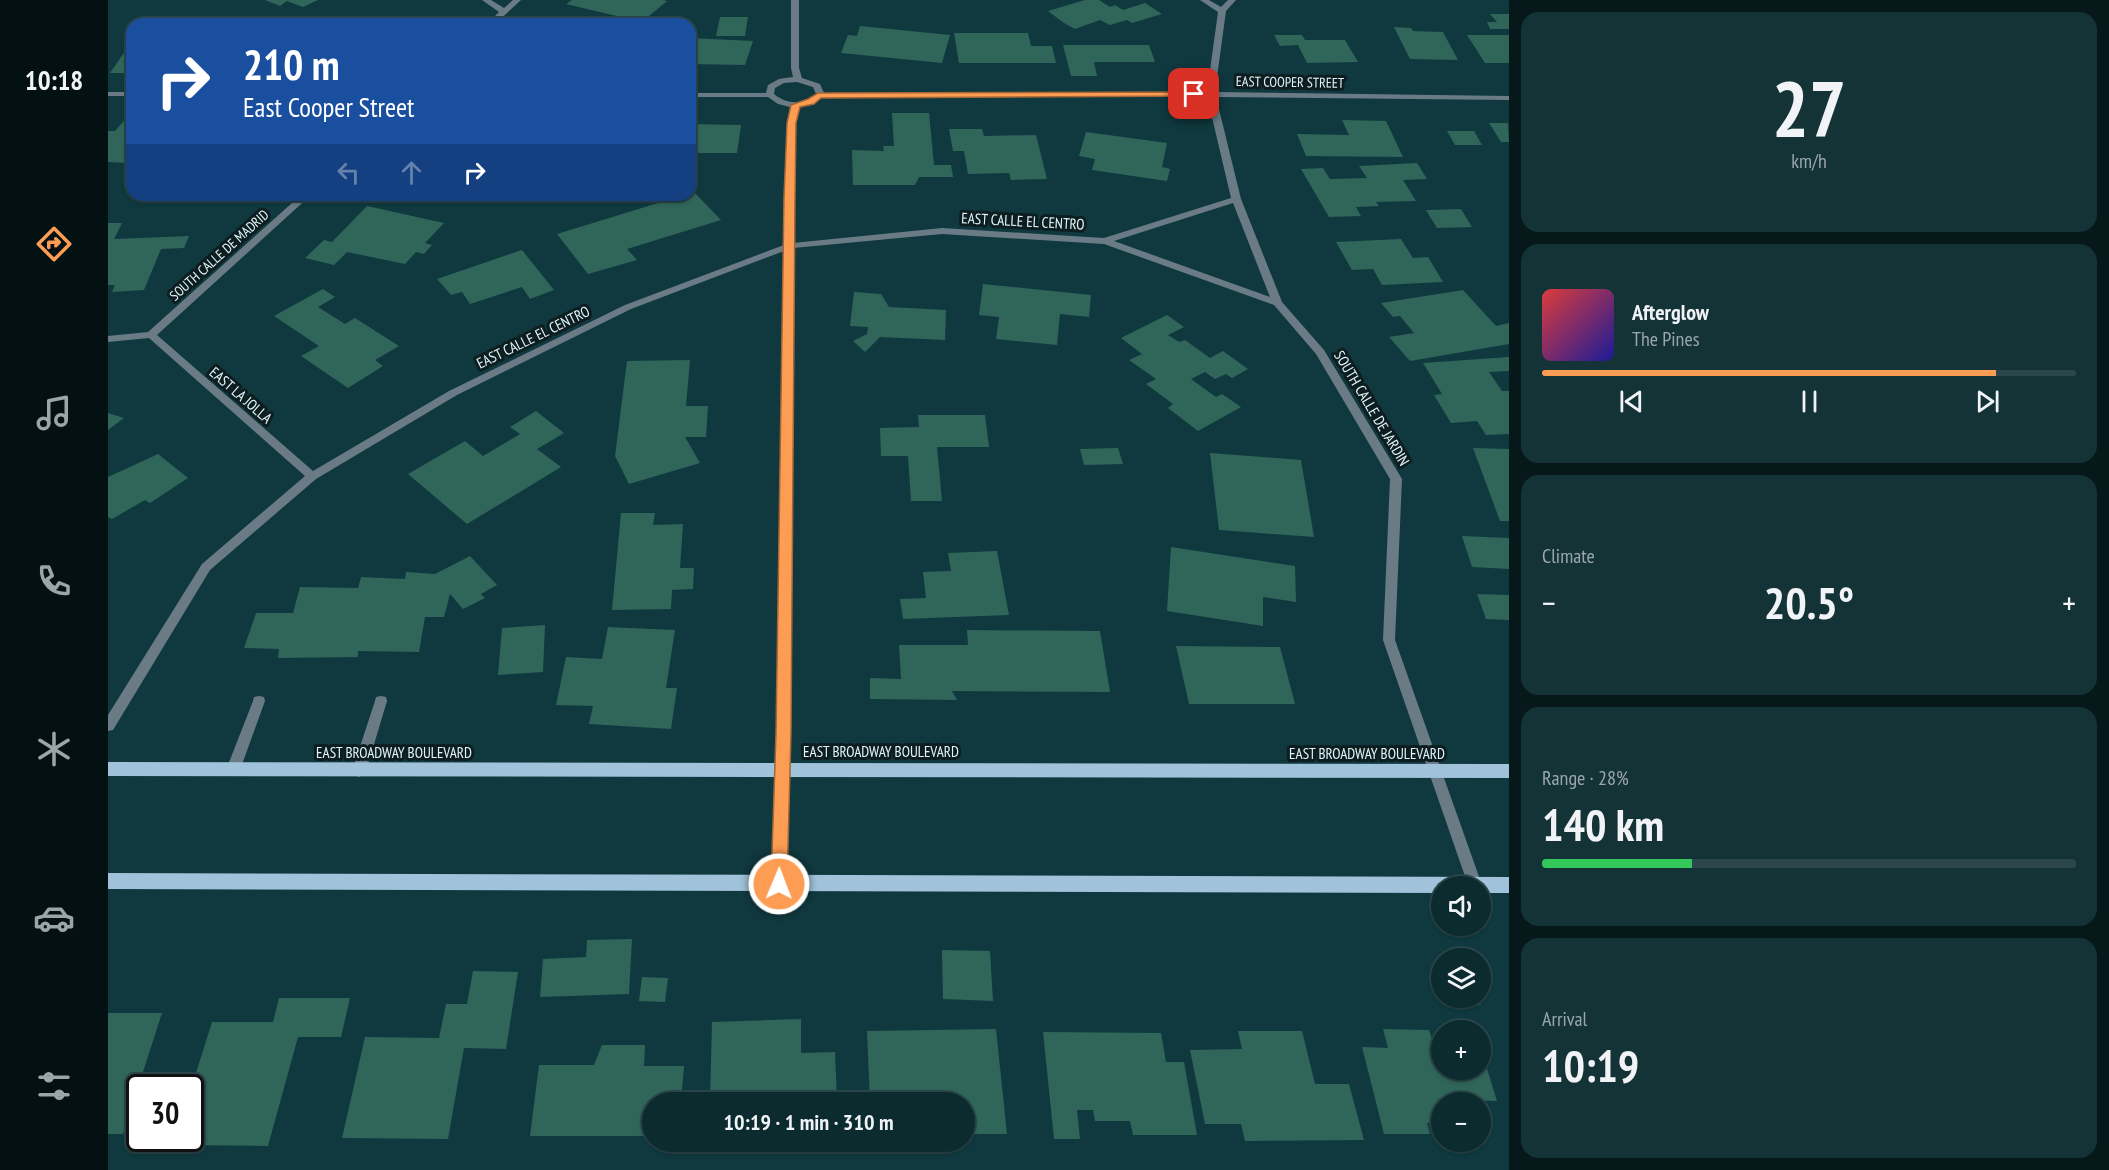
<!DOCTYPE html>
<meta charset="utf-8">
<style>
body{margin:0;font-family:"PT Sans Narrow",sans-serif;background:#143337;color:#f1f3f6;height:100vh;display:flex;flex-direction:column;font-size:22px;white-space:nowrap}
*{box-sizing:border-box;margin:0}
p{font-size:20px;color:#9aa7aa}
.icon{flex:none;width:33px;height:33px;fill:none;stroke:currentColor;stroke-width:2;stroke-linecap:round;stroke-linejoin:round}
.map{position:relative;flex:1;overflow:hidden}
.sheet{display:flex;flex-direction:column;gap:12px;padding:12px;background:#06181a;width:600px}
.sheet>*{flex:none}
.top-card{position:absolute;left:18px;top:18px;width:570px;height:183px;border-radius:18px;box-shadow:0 2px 4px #0004,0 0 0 2px #2b474b;background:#1a4fa0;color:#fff;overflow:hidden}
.buttons{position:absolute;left:1323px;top:876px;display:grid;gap:12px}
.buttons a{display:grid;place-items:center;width:60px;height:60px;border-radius:50%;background:#0b2b2f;box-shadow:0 2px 4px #0004,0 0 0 2px #2b474b;font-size:30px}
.speed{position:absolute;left:18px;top:1074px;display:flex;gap:12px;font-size:30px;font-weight:700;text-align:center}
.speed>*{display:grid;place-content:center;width:78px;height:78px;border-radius:50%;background:#0b2b2f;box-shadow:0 2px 4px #0004,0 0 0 2px #2b474b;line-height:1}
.speed .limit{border:3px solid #111;border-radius:9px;background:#fff;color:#111}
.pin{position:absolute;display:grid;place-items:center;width:51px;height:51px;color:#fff;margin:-26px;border-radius:12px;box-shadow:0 3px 9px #0006}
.me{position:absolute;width:66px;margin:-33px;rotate:1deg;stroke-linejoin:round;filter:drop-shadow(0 0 4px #0008)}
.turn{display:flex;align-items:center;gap:21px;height:126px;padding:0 18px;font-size:27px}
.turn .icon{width:78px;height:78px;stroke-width:2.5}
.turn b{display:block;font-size:42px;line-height:51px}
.lanes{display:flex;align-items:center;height:57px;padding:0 18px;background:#0003;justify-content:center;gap:30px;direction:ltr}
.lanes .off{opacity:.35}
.big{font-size:45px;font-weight:700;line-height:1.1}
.sheet .card{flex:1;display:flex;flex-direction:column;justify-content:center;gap:9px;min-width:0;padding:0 21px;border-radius:18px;background:#143337}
.sheet .dial{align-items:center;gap:0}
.dial b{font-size:78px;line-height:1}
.song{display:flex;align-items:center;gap:18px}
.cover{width:72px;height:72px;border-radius:9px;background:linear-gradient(135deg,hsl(0 70% 55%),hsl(240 70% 35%))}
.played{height:6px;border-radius:3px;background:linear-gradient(90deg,#fc9d53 85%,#2b474b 85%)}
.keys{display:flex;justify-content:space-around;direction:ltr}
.heat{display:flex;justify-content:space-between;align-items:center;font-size:33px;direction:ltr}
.charge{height:9px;border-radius:4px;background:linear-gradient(90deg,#34c759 28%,#2b474b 0)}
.trip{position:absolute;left:534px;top:1092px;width:333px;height:60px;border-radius:30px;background:#0b2b2f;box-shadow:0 2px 4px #0004,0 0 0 2px #2b474b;font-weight:700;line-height:60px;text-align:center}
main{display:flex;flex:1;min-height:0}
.tabs{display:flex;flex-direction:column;width:108px;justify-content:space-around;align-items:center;background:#041113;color:#9aa7aa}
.tabs .icon{width:42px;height:42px}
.tabs .selected{color:#fc9d53}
.tabs b{font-size:27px;color:#f1f3f6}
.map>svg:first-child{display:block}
.building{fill:#30655a}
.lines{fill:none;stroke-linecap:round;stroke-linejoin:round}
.service{fill:#6a7b86;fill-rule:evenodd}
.minor{fill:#6a7b86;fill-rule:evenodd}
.primary{fill:#a0c2da;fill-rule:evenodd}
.route{fill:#fc9d53;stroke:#a46636;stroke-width:1.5}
.labels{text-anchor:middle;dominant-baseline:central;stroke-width:6;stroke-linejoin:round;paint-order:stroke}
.far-street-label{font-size:14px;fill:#e1f6fa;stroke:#0d1d20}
.street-label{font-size:15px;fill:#e1f6fa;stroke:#0d1d20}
</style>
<main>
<nav class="tabs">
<b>10:18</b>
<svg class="icon selected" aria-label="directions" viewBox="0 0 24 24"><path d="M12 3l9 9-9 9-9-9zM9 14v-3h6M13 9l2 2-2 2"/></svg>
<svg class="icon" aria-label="music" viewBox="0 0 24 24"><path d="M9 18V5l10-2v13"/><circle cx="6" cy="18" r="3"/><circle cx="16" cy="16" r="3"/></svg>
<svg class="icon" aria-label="phone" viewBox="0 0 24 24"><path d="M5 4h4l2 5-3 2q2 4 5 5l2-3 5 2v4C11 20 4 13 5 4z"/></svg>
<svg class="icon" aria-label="climate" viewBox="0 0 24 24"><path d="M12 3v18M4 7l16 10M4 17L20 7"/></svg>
<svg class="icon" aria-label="car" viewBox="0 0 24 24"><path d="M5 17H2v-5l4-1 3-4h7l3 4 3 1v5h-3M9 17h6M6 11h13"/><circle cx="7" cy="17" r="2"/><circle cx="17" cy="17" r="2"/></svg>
<svg class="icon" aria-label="filters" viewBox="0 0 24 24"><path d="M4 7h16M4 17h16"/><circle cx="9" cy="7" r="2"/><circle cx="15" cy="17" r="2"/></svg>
</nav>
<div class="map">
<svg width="1401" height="1170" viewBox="0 0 1401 1170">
<rect width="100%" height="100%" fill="#0f393f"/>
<g class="building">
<path d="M 157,0 L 210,0 L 195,7 L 179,1 L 172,6 Z"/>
<path d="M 464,0 L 555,0 L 559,1 L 534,22 L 458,4 Z"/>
<path d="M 977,0 L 991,0 L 1002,7 L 1007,5 L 1015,10 L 1037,3 L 1054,14 L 1024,23 L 1019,20 L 1002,25 L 992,20 L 967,29 L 956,23 L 940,11 Z"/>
<path d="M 1382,14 L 1401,14 L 1401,29 L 1382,29 L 1379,22 L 1389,22 Z"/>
<path d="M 172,16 L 174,24 L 153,24 Z"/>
<path d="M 271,16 L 279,24 L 245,24 L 245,23 Z"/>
<path d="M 612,17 L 640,17 L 637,36 L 608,36 Z"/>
<path d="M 752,26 L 842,35 L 834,63 L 733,53 L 740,35 L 749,36 Z"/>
<path d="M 1286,27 L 1303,28 L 1305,31 L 1335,32 L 1350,60 L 1302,59 Z"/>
<path d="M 846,33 L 920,33 L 923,46 L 944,46 L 948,63 L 851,63 Z"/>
<path d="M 1166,35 L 1194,35 L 1197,40 L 1237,40 L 1250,62 L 1199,63 L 1190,45 L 1172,46 Z"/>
<path d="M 1359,35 L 1401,35 L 1401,63 L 1377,63 Z"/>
<path d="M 582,38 L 645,41 L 637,65 L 582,64 Z"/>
<path d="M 24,41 L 24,73 L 2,73 Z"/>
<path d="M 955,45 L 1041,45 L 1047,62 L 986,62 L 989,76 L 963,76 Z"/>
<path d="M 784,113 L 821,113 L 826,165 L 843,165 L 845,177 L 811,177 L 807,185 L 745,185 L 744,150 L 776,151 L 775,146 L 786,146 Z"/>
<path d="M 21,115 L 24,115 L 24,158 L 20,163 L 0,162 L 0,131 L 7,131 Z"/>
<path d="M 1234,120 L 1278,121 L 1295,157 L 1198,156 L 1189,134 L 1241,135 Z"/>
<path d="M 1381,123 L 1400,123 L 1401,142 L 1393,142 Z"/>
<path d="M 582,124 L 633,125 L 629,153 L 582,153 Z"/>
<path d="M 841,129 L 874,129 L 876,136 L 928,135 L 939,179 L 903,180 L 901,173 L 860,174 L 856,151 L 845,151 Z"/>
<path d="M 1339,131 L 1366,131 L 1374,145 L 1347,145 Z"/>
<path d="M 978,132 L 1059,143 L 1054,167 L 1062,169 L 1059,181 L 984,170 L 987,159 L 971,156 Z"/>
<path d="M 1309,163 L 1319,179 L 1295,180 L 1308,201 L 1268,202 L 1271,206 L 1248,207 L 1253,216 L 1221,217 L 1193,169 L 1215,168 L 1222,179 L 1259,178 L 1251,166 Z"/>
<path d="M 586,192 L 613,220 L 519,249 L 529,260 L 480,274 L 449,234 Z"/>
<path d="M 259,206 L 336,223 L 317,243 L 324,245 L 316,254 L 308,252 L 297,264 L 239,252 L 226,265 L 197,258 L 216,240 L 224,242 Z"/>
<path d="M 1353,209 L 1364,227 L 1329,228 L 1318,210 Z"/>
<path d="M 0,223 L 14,223 L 6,239 L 81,236 L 76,248 L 53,249 L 36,290 L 4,292 L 7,285 L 0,285 Z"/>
<path d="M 1293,239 L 1305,258 L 1320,257 L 1335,282 L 1274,285 L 1265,269 L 1244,270 L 1228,242 Z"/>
<path d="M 414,250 L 446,290 L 422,299 L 414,287 L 362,304 L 354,292 L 343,295 L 329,279 Z"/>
<path d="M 875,284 L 983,295 L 981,317 L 952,314 L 949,345 L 888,339 L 891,317 L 871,315 Z"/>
<path d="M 215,289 L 227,297 L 210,307 L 237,324 L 247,318 L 291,346 L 267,360 L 275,366 L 240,388 L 193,356 L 211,346 L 166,316 Z"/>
<path d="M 1355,290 L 1388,326 L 1401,323 L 1401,344 L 1302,361 L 1281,337 L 1306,333 L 1292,316 L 1285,317 L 1273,303 Z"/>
<path d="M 746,292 L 773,294 L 781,307 L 838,310 L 837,340 L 772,337 L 757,352 L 745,341 L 759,334 L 760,327 L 742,326 Z"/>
<path d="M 1059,315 L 1076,327 L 1060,335 L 1071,342 L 1077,340 L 1102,358 L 1115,351 L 1140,369 L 1124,378 L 1118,374 L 1107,379 L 1097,372 L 1083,379 L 1108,397 L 1114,394 L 1133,407 L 1090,431 L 1060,408 L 1065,404 L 1038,384 L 1048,379 L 1021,360 L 1034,354 L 1013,338 Z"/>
<path d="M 1401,357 L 1401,371 L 1381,372 L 1394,391 L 1401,391 L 1401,434 L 1378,435 L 1369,421 L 1343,423 L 1326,395 L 1334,394 L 1315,363 Z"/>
<path d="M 582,360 L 578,406 L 600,406 L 598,437 L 577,437 L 592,463 L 521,484 L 507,456 L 519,361 Z"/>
<path d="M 428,411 L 456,433 L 429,449 L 453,467 L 359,524 L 300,474 L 357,441 L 375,456 L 412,434 L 402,427 Z"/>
<path d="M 0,413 L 16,418 L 0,430 Z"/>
<path d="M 810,415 L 877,415 L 881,447 L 829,447 L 834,501 L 803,501 L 800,456 L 773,456 L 772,428 L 811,427 Z"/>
<path d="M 1010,448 L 1015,464 L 976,465 L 972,449 Z"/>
<path d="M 1365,448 L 1401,449 L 1401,521 L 1392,521 Z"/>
<path d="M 1102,453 L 1193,460 L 1206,537 L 1111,530 Z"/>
<path d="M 50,454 L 80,478 L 42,503 L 37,500 L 4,519 L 0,517 L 0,477 Z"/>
<path d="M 513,513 L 547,513 L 545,525 L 575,524 L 572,568 L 586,568 L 585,589 L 564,590 L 563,609 L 504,610 Z"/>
<path d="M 1354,536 L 1401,538 L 1401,569 L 1364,567 Z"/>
<path d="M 1063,547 L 1187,566 L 1188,602 L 1155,597 L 1155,626 L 1059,611 Z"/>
<path d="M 889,551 L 901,615 L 795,619 L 792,599 L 818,598 L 815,572 L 843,571 L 840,553 Z"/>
<path d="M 362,556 L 389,585 L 373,594 L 377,598 L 355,609 L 342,594 L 336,617 L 317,617 L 311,652 L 250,651 L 250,657 L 170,658 L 171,649 L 136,648 L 148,613 L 185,613 L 192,587 L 250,588 L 253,577 L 297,579 L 298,572 L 327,574 Z"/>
<path d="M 1369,594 L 1401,595 L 1401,620 L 1378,619 Z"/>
<path d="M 437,625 L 435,672 L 390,675 L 394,628 Z"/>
<path d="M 500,627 L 567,630 L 558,688 L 569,688 L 563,729 L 481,724 L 485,706 L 448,705 L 458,657 L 494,659 Z"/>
<path d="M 859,630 L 992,631 L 1002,692 L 844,691 L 849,700 L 762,699 L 762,678 L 793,679 L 791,645 L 860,645 Z"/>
<path d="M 1068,646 L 1172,647 L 1187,704 L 1081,704 Z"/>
<path d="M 524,939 L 521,994 L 432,997 L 435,959 L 478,957 L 479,940 Z"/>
<path d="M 834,950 L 882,951 L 885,1001 L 835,999 Z"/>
<path d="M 365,971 L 410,972 L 398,1049 L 356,1048 L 340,1139 L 234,1138 L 257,1037 L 331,1038 L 338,1004 L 359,1004 Z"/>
<path d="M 534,977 L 560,978 L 557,1002 L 531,1001 Z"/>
<path d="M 171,998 L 242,998 L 233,1037 L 190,1037 L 160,1146 L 66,1145 L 68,1138 L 82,1138 L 82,1092 L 104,1022 L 165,1022 Z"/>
<path d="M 1345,998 L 1371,998 L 1373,1005 L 1348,1006 Z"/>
<path d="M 0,1013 L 54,1013 L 15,1134 L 0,1134 Z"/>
<path d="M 693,1019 L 693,1053 L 727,1052 L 729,1102 L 602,1102 L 604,1022 Z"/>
<path d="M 888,1029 L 899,1134 L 856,1134 L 856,1102 L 762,1102 L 759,1031 Z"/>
<path d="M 1275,1029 L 1321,1030 L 1329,1055 L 1334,1056 L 1334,1070 L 1372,1070 L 1372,1056 L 1375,1056 L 1389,1101 L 1348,1100 L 1349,1102 L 1334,1102 L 1334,1123 L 1319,1123 L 1322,1134 L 1276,1134 L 1254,1047 L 1280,1048 Z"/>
<path d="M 1130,1031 L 1194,1031 L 1207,1084 L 1241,1084 L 1256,1140 L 1137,1141 L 1133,1124 L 1097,1124 L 1082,1050 L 1134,1049 Z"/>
<path d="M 935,1032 L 1053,1033 L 1058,1062 L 1076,1062 L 1089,1135 L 1025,1135 L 1022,1121 L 987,1121 L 985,1110 L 969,1110 L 972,1139 L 946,1139 Z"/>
<path d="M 494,1045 L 537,1045 L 536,1066 L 576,1066 L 573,1102 L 544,1102 L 544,1136 L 422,1136 L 431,1065 L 486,1065 Z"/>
<path d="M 601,1142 L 731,1142 L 731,1145 L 601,1148 Z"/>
<path d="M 764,1142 L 824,1142 L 825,1152 L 764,1152 Z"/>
</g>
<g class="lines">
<g class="service">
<path d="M 151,696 L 156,697 L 157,701 L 132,770 L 130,774 L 125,776 L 120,774 L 118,770 L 145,701 L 146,697 Z"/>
<path d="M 273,696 L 278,697 L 279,701 L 258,771 L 256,775 L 251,777 L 246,775 L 244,771 L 267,701 L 268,697 Z"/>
</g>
<g class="minor">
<path d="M 374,0 L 383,0 L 396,8 L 405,0 L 413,0 L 387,24 L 379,24 L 391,12 Z"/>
<path d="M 683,0 L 691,0 L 691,68 L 694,78 L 712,84 L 716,93 L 1099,92 L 1110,12 L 1092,0 L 1101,0 L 1113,7 L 1120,0 L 1128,0 L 1118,11 L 1107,92 L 1401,96 L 1401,100 L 1108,97 L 1133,199 L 1174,302 L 1216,350 L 1294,479 L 1287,640 L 1374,885 L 1372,889 L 1372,886 L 1360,885 L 1275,640 L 1282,479 L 1208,354 L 1166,305 L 996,244 L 834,234 L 685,248 L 682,733 L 678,884 L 676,888 L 671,890 L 666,888 L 664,884 L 668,733 L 676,251 L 523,309 L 349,395 L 208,479 L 102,570 L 5,730 L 0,731 L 0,715 L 94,564 L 197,476 L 41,338 L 0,342 L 0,336 L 40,332 L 193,195 L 203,195 L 49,335 L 205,471 L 341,391 L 517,305 L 676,245 L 679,123 L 682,107 L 670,104 L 660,97 L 582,97 L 582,93 L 658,93 L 660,85 L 671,79 L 685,77 L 683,68 ZM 689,82 L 705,87 L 708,94 C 696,105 679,105 666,94 L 667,88 L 676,83 ZM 1099,96 L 1123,198 L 996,238 L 834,228 L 685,243 L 687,123 L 691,107 L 704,104 L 712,98 ZM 1125,203 L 1162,297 L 1006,241 Z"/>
<rect x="0" y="92" width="24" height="4"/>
</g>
<g class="primary">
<path d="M 0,762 L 1401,764 L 1401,778 L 0,776 Z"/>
<path d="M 0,873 L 1401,877 L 1401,893 L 1372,893 L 1372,886 L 1334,886 L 1334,893 L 0,889 Z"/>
</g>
</g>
<path class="route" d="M 1086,92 L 1090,94 L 1089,96 L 713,98 L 706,104 L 692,107 L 688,123 L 687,197 L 683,733 L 679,884 L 677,889 L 671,891 L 665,889 L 663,884 L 668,733 L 676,197 L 679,123 L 683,105 L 700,99 L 710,93 Z"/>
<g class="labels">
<g class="far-street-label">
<text transform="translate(1182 82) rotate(1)">EAST COOPER STREET</text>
<text transform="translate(111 255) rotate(-42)">SOUTH CALLE DE MADRID</text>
</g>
<g class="street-label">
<text transform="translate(915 221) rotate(3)">EAST CALLE EL CENTRO</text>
<text transform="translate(425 337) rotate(-26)">EAST CALLE EL CENTRO</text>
<text transform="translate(133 395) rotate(41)">EAST LA JOLLA</text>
<text transform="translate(1264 408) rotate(59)">SOUTH CALLE DE JARDIN</text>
<text x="773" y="751">EAST BROADWAY BOULEVARD</text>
<text x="286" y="752">EAST BROADWAY BOULEVARD</text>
<text x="1259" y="753">EAST BROADWAY BOULEVARD</text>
</g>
</g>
</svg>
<div class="buttons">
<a><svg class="icon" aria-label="sound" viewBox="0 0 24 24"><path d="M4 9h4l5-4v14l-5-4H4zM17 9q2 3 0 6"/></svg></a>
<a><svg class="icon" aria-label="layers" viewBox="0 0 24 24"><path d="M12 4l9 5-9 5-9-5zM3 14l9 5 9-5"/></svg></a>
<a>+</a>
<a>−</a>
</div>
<div class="speed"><div class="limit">30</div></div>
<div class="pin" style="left:1086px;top:94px;background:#d93025"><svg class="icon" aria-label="arrive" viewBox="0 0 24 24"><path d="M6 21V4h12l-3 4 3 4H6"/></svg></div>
<svg class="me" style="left:671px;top:884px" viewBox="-20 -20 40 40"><circle r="17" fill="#fc9d53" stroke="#fff" stroke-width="3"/><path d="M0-11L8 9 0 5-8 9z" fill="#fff"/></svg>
<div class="trip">10:19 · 1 min · 310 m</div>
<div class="top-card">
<div class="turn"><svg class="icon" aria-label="right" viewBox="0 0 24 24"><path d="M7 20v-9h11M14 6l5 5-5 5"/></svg><div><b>210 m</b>East Cooper Street</div></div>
<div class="lanes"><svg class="icon off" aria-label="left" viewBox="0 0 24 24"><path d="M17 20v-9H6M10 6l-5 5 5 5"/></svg><svg class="icon off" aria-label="ahead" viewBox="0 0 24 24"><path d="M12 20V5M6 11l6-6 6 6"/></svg><svg class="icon" aria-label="right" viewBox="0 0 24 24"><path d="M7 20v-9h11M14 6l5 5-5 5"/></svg></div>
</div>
</div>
<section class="sheet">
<div class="card dial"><b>27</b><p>km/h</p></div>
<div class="card">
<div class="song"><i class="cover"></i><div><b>Afterglow</b><p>The Pines</p></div></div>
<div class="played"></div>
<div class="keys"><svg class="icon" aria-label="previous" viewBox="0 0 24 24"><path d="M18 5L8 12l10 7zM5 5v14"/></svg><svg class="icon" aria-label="pause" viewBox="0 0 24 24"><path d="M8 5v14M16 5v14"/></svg><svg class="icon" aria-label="next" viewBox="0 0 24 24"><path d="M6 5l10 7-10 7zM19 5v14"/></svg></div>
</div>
<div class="card"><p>Climate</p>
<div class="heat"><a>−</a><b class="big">20.5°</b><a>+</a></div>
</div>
<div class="card"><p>Range · 28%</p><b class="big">140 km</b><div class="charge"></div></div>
<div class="card"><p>Arrival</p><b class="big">10:19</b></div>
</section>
</main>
